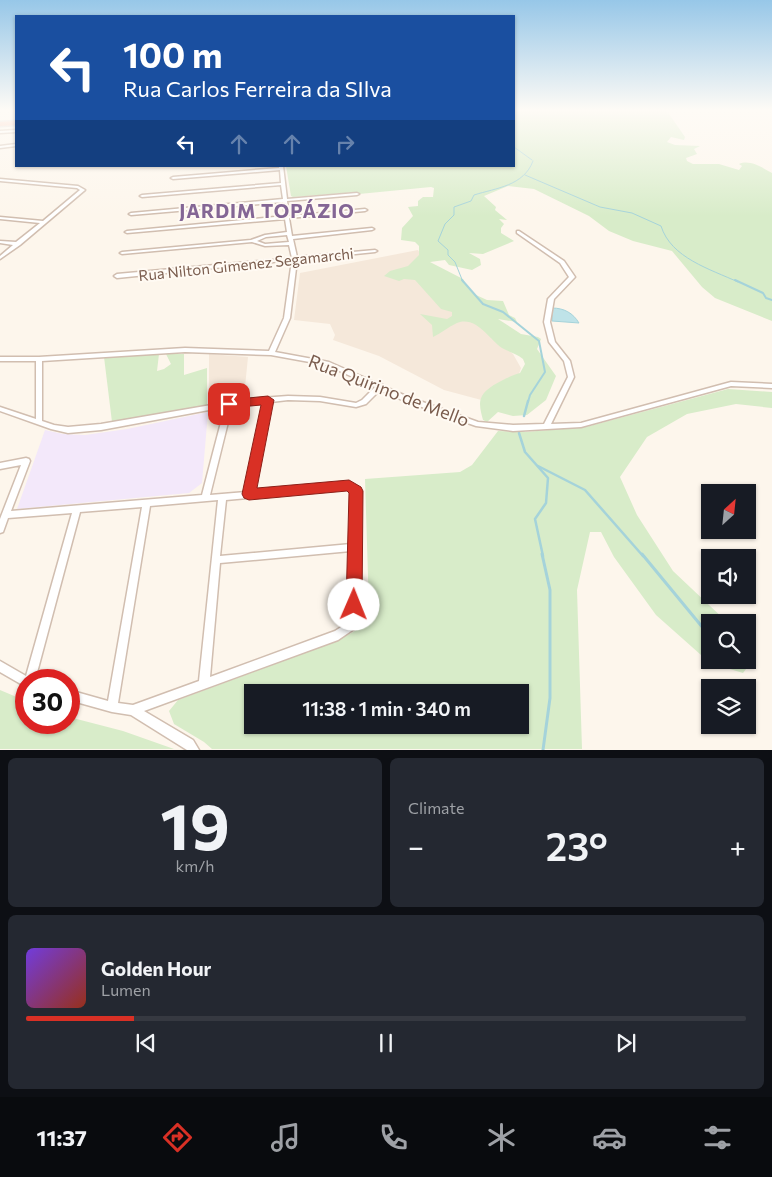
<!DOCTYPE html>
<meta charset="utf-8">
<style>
body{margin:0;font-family:Commissioner,sans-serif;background:#242831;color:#f1f3f6;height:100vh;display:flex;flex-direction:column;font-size:19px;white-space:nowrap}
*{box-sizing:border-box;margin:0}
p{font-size:16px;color:#9ea1a6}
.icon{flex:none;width:28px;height:28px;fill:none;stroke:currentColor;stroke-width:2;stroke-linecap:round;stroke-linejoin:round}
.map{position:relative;height:750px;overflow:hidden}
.side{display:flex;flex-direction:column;gap:8px;padding:8px;background:#0d0f14;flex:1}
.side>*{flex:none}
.banner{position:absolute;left:15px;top:15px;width:500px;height:152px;border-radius:0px;box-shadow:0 1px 4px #0004;background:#1a4fa0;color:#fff;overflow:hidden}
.needle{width:32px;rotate:27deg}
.fabs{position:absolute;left:701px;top:484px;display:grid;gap:10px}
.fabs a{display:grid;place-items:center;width:55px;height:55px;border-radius:0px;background:#171b24;box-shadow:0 1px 4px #0004;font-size:25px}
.speed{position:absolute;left:15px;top:669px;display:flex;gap:10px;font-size:25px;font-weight:700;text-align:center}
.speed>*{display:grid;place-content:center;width:65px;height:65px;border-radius:50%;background:#171b24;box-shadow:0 1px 4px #0004;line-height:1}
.speed .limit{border:8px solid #d22;background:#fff;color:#111}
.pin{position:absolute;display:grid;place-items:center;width:42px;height:42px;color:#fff;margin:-21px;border-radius:10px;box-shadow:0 2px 8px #0006}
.me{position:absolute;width:55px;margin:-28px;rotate:1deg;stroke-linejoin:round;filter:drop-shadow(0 0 4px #0008)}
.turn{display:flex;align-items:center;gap:18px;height:105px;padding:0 25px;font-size:22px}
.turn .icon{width:65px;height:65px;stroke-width:2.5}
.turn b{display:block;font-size:35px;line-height:42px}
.lanes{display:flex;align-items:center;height:48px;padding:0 25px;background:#0003;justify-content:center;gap:25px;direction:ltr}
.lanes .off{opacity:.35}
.big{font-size:38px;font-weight:600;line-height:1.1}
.side .tile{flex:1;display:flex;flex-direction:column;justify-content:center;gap:8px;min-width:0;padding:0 18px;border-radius:8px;background:#242831}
.side .dial{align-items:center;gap:0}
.dial b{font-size:65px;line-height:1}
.song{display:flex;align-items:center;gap:15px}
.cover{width:60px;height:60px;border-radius:8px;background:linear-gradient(135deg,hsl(260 70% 55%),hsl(10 70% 35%))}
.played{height:5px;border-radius:2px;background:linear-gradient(90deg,#d93025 15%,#363941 15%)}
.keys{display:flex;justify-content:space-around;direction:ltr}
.heat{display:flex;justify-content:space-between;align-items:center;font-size:28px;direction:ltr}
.side .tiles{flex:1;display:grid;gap:8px;grid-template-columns:1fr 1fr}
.tile:last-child{grid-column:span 2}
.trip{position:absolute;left:244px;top:684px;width:285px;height:50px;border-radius:0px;background:#171b24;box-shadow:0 1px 4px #0004;font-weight:600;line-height:50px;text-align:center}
.tabs{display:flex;height:80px;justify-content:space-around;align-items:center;background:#090b0e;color:#9ea1a6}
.tabs .icon{width:35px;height:35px}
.tabs .on{color:#d93025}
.tabs b{font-size:22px;color:#f1f3f6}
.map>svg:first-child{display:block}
.residential{fill:#f5e8da}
.education{fill:#f3e8fa}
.green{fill:#d8ecc9;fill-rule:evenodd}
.water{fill:#bfe3e8;stroke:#a5d3da}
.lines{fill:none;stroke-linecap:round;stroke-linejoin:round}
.stream-far3{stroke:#a5d3da;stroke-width:1}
.stream-far2{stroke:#a5d3da;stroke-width:2}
.stream-far1{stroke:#a5d3da;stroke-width:2.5}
.stream{stroke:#a5d3da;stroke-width:3}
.minor-casing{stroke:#d1beb0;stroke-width:3}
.motorway-casing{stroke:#dad1cd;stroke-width:3}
.minor{fill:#fff;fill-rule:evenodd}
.motorway{fill:#f7b7a3;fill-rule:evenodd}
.route{fill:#d93025;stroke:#8d1f18}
.labels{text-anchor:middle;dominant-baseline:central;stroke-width:4;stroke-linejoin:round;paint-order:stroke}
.far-street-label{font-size:15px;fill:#7a5c4d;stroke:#fffaf3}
.street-label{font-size:18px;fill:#7a5c4d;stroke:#fffaf3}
.far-district-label{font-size:19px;font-weight:bold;letter-spacing:1px;fill:#846695;stroke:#fffaf3}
</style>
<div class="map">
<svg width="772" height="750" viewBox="0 0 772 750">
<rect width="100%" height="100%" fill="#fdf6ec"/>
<g class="residential">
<path d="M 418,250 L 451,302 L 513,354 L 521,368 L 517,380 L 500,405 L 444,390 L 379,356 L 333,340 L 335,335 L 330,324 L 294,320 L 300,273 Z"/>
<path d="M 209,354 L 248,357 L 244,397 L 209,403 Z"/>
</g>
<path class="education" d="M 208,412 L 202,483 L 189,493 L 17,509 L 45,430 L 63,434 L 85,435 L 127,429 Z"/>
<g class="green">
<path d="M 514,111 L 667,111 L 685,137 L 684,140 L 671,137 L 667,142 L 675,145 L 700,146 L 694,149 L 697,154 L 686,158 L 687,161 L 693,164 L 719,164 L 739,170 L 742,166 L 739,164 C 750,159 763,168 772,173 L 772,321 L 715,298 L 702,287 L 672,251 L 633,241 L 609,231 L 589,216 L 534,189 L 508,186 L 484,196 L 496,207 L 495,210 L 507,220 L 499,219 L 504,224 L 501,228 L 501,233 L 514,241 L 483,254 L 469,253 L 480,259 L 481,265 L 472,270 L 449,265 L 445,260 L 430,262 L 463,279 L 468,288 L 476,295 L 487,300 L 503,301 L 509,315 L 515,318 L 517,322 L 498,319 L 521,334 L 538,337 L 541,339 L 537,349 L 556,376 L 546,400 L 527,415 L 513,416 L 498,412 L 487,422 L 483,420 C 481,412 478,403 482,396 C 487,386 510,376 520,373 L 525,364 L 523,359 C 517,354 509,352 502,348 C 490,340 478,318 460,322 C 452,324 442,333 433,337 L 432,325 L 420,314 L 447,319 L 452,316 L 452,312 L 441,309 L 415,280 L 404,279 L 399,281 L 384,276 L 390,271 L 408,266 L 419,255 L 419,246 L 415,242 L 401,240 L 402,228 L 413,216 L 408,207 L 418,206 L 418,201 L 423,197 L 433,197 L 434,188 L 431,187 L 359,194 L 358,192 L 293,197 L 291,196 L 286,166 L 514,166 Z"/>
<path d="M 159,354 L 157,371 L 164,369 L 171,364 L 166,354 L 184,354 L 184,375 L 207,368 L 207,405 L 112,422 L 104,357 Z"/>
<path d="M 728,389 L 772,392 L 772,408 L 736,404 L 687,414 L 647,437 L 620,477 L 637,515 L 673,571 L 727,622 L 710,622 L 710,660 L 748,660 L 748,653 L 752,661 L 743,673 L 710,663 L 656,615 L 614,557 L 601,532 L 590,532 L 577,590 L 582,749 L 212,749 L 204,742 L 174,724 L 169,711 L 178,700 L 337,641 L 360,628 L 369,608 L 365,479 L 460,472 L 472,465 L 498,431 L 525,432 L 586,427 ZM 520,692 L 520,725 L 252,725 L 252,692 Z"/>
<path d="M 0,690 L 26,701 L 26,722 L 69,722 L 69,717 L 123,731 L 174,749 L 0,749 Z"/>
</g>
<path class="water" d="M 552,308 C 564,308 573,313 579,323 L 552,321 Z"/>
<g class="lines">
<g class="stream-far3">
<path d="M 514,147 L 532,160"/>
<path d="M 525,175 L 600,207 L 632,213 L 661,226 C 671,258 710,269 738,282"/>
<path d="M 463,282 L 455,262 L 448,255 L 448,250 L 438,241 L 445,224 L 454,215 L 454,207 L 471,201 L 474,195 C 496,188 524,186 533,161"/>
</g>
<g class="stream-far2">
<path d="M 462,280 L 483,304 L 503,312 L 539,341 L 545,372 L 530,395 L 528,402"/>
<path d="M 735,280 L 763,293 L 766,298 L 772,300"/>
</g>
<g class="stream-far1">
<path d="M 524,416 L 528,401"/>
<path d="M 519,433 L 525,452 L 548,478 L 546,503 L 535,519 L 543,556"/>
<path d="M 538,466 L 585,490 L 643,556"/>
</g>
<g class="stream">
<path d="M 542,554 L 550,590 L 550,698 L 543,750"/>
<path d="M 642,554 L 708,634"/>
</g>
<g class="minor-casing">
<g id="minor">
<path d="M 16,130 L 16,132 L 0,133 L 0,131 Z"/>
<path d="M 16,144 L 16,146 L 0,148 L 0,146 Z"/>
<path d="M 279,166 L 283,166 L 287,199 L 357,193 L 359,194 L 357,195 L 287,201 L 289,216 L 365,209 L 367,210 L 365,211 L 289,218 L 292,236 L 372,228 L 374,229 L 372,230 L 293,239 L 297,257 L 375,250 L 377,251 L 375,252 L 297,260 L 290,318 L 275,352 L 329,362 L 379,384 L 382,384 L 383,386 L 406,396 L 478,422 L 513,425 L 544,424 L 568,377 L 564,361 L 549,342 L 544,322 L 548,299 L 569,277 L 560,263 L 517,233 L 517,231 L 519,231 L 564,261 L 575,277 L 554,299 L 550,322 L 555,342 L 570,361 L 574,377 L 551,424 L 581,423 L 731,382 L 772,384 L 772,388 L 731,386 L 581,427 L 513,431 L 476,426 L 402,400 L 380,390 L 366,404 L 356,407 L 320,401 L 288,400 L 271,402 L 253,491 L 349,483 L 359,489 L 360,491 L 359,624 L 357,627 L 338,640 L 144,711 L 193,740 L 199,750 L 187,750 L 131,715 L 112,712 L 69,700 L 69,690 L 108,701 L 142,507 L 80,512 L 35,680 L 26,680 L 26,687 L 0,672 L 0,661 L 26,676 L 72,513 L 8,518 L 3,532 L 0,533 L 0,519 L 21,465 L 0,469 L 0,463 L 26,458 L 29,459 L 30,461 L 11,511 L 202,495 L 225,407 L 101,430 L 68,433 L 51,429 L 0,411 L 0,407 L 36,419 L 36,361 L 0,361 L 0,357 L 39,357 L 185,348 L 269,351 L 284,318 L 292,260 L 117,278 L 114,276 L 117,274 L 292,258 L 289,245 L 265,246 L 252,242 L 122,254 L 120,253 L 122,252 L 251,240 L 265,235 L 287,232 L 285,219 L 127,233 L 125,232 L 127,231 L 285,216 L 283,202 L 131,215 L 129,214 L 131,213 L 283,199 L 281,185 L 142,197 L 140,196 L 142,195 L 281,183 L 280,170 L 173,179 L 171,178 L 173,177 L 279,168 ZM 287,235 L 289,242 L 265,244 L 257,241 L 266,237 ZM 185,352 L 271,355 L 326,365 L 375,387 L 362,400 L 356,403 L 320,397 L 288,396 L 246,399 L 101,424 L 68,427 L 54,425 L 42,421 L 42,361 ZM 264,402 L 246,492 L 210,495 L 232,406 L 246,403 ZM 348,489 L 352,492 L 351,544 L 220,556 L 226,500 ZM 218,500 L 199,681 L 133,705 L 118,703 L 150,506 ZM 351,551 L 349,622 L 335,631 L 210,677 L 220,563 Z"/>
<path d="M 0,179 L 78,186 L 85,190 L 20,245 L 0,259 L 0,256 L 13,245 L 0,243 L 0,241 L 16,242 L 40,223 L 0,219 L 0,217 L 43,221 L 80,190 L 77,188 L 0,181 Z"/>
</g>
</g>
<g class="motorway-casing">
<path id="motorway" d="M 16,121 L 16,125 L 0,126 L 0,122 Z"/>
</g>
<use href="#minor" class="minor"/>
<use href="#motorway" class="motorway"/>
</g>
<linearGradient id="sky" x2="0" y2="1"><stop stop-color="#97c7e8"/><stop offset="0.51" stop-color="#fefbf6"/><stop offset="1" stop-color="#fefbf6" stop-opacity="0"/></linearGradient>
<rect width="772" height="216" fill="url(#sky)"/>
<path class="route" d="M 268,396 L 274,400 L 257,488 L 349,480 L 361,487 L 363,491 L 362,605 L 360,610 L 354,613 L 349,610 L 346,605 L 349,493 L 347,491 L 249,500 L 244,498 L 242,494 L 261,405 L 229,408 L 223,404 L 229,400 Z"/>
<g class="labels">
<g class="far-street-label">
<text transform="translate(246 264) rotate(-6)">Rua Nilton Gimenez Segamarchi</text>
</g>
<g class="street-label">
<text transform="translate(389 390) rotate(21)">Rua Quirino de Mello</text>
</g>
<g class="far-district-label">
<text x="267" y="210">JARDIM TOPÁZIO</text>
</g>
</g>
</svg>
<div class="fabs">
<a><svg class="needle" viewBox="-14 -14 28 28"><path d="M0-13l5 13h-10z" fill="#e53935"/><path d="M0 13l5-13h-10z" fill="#9ea1a6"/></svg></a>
<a><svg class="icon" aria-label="sound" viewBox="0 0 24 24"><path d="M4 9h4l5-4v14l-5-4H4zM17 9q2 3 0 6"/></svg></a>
<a><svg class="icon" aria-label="search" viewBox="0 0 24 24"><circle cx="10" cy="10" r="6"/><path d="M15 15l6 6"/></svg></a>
<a><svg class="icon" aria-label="layers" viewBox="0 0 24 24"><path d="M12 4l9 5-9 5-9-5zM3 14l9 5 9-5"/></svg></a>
</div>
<div class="speed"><div class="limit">30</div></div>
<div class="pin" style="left:229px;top:404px;background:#d93025"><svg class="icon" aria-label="arrive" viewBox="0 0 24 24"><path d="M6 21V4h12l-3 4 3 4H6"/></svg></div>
<svg class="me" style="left:354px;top:605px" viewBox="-20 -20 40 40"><circle r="19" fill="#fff"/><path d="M0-13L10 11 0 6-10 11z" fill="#d93025"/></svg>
<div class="trip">11:38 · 1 min · 340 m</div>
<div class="banner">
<div class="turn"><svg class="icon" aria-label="left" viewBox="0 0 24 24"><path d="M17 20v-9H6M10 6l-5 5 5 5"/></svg><div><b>100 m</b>Rua Carlos Ferreira da SIlva</div></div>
<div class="lanes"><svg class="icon" aria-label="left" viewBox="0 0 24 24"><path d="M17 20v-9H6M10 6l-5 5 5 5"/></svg><svg class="icon off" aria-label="ahead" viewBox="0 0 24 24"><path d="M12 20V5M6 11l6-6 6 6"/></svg><svg class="icon off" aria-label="ahead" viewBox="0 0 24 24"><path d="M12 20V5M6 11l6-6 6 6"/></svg><svg class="icon off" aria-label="right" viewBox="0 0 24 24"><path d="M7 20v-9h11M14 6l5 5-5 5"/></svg></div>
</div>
</div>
<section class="side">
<div class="tiles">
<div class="tile dial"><b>19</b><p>km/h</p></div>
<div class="tile"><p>Climate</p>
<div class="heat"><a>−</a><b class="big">23°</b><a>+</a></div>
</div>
<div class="tile">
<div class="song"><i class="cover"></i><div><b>Golden Hour</b><p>Lumen</p></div></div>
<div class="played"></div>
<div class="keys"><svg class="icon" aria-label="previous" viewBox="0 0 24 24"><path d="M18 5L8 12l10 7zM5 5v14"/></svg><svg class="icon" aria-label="pause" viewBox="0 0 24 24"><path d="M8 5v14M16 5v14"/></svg><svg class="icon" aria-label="next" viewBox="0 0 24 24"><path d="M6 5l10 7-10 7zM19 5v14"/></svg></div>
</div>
</div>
</section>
<nav class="tabs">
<b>11:37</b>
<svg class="icon on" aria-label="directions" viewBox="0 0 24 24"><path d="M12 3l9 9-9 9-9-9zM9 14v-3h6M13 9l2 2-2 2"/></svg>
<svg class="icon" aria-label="music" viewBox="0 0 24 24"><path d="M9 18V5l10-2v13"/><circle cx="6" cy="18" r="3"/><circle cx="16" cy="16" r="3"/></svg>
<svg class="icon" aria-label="phone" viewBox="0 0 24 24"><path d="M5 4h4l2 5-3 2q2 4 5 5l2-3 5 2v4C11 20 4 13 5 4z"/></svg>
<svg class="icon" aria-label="climate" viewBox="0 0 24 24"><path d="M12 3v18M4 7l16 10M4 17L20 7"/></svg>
<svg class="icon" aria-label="car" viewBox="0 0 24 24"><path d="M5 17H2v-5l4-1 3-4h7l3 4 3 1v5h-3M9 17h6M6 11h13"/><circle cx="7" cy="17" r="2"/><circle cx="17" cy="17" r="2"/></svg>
<svg class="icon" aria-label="filters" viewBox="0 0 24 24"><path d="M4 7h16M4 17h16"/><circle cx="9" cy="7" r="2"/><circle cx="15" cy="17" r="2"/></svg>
</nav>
